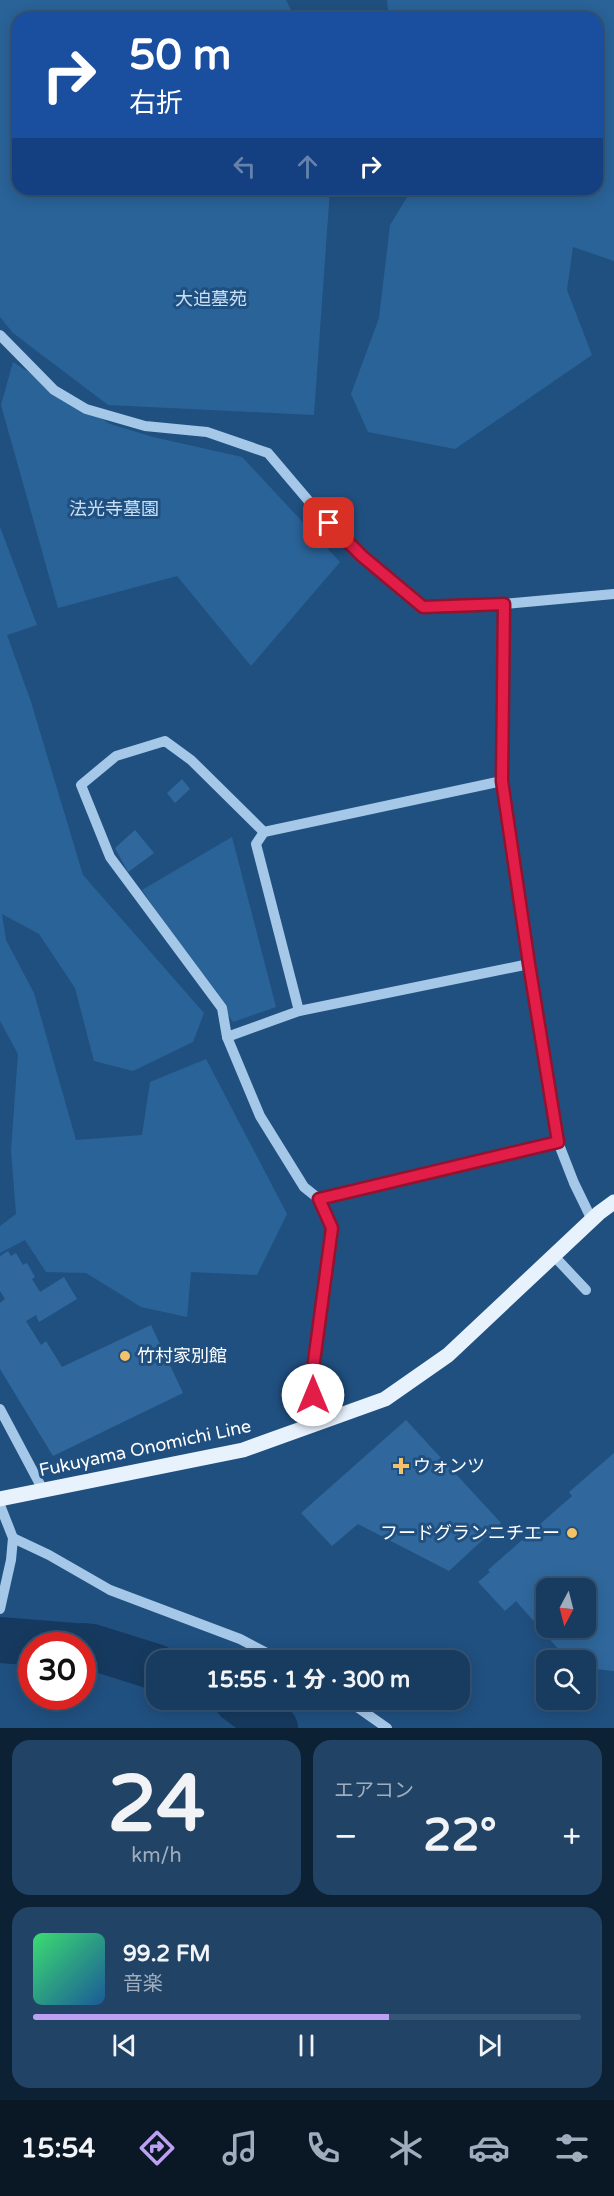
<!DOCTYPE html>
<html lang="ja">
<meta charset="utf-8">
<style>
body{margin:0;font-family:"Varela Round","Noto Sans JP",sans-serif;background:#214366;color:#f1f3f6;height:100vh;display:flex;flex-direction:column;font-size:22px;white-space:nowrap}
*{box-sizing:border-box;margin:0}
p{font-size:20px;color:#9fadbd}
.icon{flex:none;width:33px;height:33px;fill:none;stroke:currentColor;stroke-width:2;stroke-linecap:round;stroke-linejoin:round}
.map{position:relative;height:1728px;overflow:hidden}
.details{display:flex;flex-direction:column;gap:12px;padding:12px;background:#0d2135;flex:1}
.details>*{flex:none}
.hud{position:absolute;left:12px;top:12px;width:591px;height:183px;border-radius:18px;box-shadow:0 3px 15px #0003,0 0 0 2px #365675;background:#1a4fa0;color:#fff;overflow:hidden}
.needle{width:39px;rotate:187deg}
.controls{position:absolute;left:536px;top:1578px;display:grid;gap:12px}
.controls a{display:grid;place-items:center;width:60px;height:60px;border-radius:12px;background:#183c60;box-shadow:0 3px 15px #0003,0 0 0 2px #365675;font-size:30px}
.speed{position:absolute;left:18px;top:1632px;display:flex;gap:12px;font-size:30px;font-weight:700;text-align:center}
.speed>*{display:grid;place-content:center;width:78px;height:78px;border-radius:50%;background:#183c60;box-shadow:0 3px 15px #0003,0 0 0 2px #365675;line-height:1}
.speed .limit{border:9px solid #d22;background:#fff;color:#111}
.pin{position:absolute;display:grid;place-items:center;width:51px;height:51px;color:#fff;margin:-26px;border-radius:12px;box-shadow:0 3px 9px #0006}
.me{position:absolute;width:66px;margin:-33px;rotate:0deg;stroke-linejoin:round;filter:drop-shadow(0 0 4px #0008)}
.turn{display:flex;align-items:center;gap:21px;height:126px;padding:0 18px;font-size:27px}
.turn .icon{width:78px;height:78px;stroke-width:2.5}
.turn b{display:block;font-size:42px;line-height:51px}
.lanes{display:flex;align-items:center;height:57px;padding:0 18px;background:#0003;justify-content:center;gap:30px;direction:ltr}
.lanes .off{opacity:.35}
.big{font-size:45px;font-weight:800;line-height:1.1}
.details .card{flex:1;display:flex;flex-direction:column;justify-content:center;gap:9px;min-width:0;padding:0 21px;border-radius:18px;background:#214366}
.details .dial{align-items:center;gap:0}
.dial b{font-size:78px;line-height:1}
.song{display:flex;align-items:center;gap:18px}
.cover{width:72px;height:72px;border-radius:9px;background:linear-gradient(135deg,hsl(140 70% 55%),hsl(210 70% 35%))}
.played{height:6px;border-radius:3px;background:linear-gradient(90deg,#bca0f2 65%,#365675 65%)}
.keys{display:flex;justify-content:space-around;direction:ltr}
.heat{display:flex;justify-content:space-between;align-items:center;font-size:33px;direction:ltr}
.details .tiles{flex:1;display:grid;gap:12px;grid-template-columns:1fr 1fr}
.card:last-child{grid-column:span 2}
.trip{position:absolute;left:146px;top:1650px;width:324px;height:60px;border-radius:18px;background:#183c60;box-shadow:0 3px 15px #0003,0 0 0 2px #365675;font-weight:800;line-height:60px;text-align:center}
.tabs{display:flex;height:96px;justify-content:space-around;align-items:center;background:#0a1826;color:#9fadbd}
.tabs .icon{width:42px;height:42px}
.tabs .active{color:#bca0f2}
.tabs b{font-size:27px;color:#f1f3f6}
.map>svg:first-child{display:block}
.green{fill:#2a6398}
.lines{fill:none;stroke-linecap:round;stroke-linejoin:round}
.river{stroke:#163a5f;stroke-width:46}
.building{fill:#30689d;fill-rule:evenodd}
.minor{stroke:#a6c8e8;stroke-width:10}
.major{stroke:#e8f2fd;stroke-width:15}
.route-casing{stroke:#92132f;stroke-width:15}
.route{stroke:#e11d48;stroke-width:10}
.poi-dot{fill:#f5c267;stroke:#205080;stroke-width:2}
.labels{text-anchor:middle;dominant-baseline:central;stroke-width:6;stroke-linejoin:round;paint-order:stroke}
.park-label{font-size:18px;fill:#c9e0f6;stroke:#205080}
.poi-label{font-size:18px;fill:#fff;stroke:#205080;text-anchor:start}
.street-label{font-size:18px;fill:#fff;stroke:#205080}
</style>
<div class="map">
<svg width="614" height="1728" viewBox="0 0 614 1728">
<rect width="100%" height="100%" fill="#205080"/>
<g class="green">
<path d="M 0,0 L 286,0 L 295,18 L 18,18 L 18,189 L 330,189 L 314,415 L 108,405 L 13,333 L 0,317 Z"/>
<path d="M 387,0 L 614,0 L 614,261 L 573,247 L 567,290 L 592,355 L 455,449 L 368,432 L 351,394 L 379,318 L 390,225 L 412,189 L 597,189 L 597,18 L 389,18 Z"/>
<path d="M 13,362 L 110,424 L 153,437 L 242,457 L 340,562 L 251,666 L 177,576 L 58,608 L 1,405 Z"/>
<path d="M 0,527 L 37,625 L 7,635 L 31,702 L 83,875 L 204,1013 L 193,1042 L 133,1071 L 94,1061 L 75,988 L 39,934 L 2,914 L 6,940 L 34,993 L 76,1140 L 142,1135 L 150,1082 L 206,1059 L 287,1214 L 257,1275 L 191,1272 L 187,1317 L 141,1307 L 86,1273 L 46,1272 L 25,1240 L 0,1253 L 0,1226 L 16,1214 L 11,1150 L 18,1054 L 0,1021 Z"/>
<path d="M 232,837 L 276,1007 L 233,1022 L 142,890 Z"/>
</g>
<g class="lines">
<g class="river">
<path d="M 0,1640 L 74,1646"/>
<path d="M 82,1646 L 92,1647 L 156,1667"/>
<path d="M 237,1700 L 275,1728"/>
</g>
</g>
<g class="building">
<path d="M 182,779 L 190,789 L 175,803 L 167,793 Z"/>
<path d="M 135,830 L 154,853 L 128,872 L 115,848 Z"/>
<path d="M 8,1251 L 11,1256 L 16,1253 L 23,1265 L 27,1263 L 35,1277 L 32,1279 L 40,1292 L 64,1277 L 77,1299 L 39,1322 L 36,1315 L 26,1321 L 41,1345 L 46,1341 L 62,1367 L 151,1325 L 183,1393 L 53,1456 L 0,1369 L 0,1303 L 5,1299 L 0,1291 L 0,1256 Z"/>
<path d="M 406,1420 L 501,1523 L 449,1571 L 358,1524 L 332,1546 L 301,1513 Z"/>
<path d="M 614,1453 L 614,1671 L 585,1668 L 585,1660 L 567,1659 L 516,1601 L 505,1611 L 478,1582 L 490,1572 L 488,1570 L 572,1496 L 569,1492 ZM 546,1588 L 585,1588 L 585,1628 L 546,1628 Z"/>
</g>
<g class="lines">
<g class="minor">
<path d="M 0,335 L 54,390 L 86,409 L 145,426 L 207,432 L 268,453 L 313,506 L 362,556 L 423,607 L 504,604 L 614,594"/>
<path d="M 504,604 L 502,781 L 529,964 L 558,1142 L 574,1183 L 592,1220"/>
<path d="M 264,832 L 191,760 L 165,741 L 116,756 L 81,785 L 110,857 L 222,1008 L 227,1037 L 260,1116 L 304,1187 L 319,1199 L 332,1228 L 313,1369 L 315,1423"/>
<path d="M 299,1011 L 256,844 L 264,832 L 502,781"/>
<path d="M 227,1037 L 299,1011 L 529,964"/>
<path d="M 319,1199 L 558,1142"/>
<path d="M 554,1256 L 586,1290"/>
<path d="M 0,1409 L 43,1490"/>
<path d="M 0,1505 L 13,1538 L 11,1560 L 0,1609"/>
<path d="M 13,1538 L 49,1555 L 110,1590 L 240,1639 L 280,1660"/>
<path d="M 347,1700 L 387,1728"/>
</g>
<path class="major" d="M 0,1499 L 243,1450 L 385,1399 L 448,1355 L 599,1213 L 614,1202"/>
</g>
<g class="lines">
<g class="route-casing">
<path id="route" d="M 313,1395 L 313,1369 L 332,1228 L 319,1199 L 558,1142 L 529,964 L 502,781 L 504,604 L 423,607 L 362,556 L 329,523"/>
</g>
<use href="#route" class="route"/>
</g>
<g class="poi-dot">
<circle cx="125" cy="1356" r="6"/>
<path d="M398 1457h6v6h6v6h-6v6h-6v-6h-6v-6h6z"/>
<circle cx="572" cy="1533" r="6"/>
</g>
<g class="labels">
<g class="park-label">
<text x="211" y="299">大迫墓苑</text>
<text x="114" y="509">法光寺墓園</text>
</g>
<g class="poi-label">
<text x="137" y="1356">竹村家別館</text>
<text x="413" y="1466">ウォンツ</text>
<text x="560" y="1533" text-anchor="end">フードグランニチエー</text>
</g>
<g class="street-label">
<text transform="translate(145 1448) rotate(-12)">Fukuyama Onomichi Line</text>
</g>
</g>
</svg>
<div class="controls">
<a><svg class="needle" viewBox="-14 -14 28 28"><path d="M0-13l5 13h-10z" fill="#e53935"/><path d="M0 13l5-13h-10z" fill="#9fadbd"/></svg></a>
<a><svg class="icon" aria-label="search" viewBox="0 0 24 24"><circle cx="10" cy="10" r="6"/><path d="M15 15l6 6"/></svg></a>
</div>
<div class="speed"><div class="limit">30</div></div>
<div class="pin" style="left:329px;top:523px;background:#d93025"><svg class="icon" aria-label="arrive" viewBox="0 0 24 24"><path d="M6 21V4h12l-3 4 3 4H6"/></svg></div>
<svg class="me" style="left:313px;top:1395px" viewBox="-20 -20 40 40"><circle r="19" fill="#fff"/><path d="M0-13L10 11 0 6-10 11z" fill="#e11d48"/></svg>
<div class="trip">15:55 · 1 分 · 300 m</div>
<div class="hud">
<div class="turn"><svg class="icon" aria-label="right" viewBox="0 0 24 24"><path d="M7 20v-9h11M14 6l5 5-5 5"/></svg><div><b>50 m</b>右折</div></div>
<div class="lanes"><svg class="icon off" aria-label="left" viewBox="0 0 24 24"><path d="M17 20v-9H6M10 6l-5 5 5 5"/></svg><svg class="icon off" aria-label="ahead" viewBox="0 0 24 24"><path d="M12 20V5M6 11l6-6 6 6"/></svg><svg class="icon" aria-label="right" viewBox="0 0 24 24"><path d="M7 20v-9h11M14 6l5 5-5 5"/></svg></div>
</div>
</div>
<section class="details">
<div class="tiles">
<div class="card dial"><b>24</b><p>km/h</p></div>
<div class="card"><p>エアコン</p>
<div class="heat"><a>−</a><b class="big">22°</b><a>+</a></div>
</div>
<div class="card">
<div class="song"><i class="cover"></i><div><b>99.2 FM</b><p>音楽</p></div></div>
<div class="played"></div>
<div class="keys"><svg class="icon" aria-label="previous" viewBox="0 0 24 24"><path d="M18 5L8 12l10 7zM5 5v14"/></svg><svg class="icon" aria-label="pause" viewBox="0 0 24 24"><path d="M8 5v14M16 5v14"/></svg><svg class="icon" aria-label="next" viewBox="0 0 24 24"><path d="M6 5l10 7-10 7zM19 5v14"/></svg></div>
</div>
</div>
</section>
<nav class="tabs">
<b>15:54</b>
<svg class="icon active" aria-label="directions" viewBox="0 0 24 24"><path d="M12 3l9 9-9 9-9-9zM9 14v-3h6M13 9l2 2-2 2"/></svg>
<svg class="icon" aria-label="music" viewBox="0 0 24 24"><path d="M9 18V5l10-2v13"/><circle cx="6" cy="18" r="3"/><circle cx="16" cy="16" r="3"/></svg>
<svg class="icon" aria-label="phone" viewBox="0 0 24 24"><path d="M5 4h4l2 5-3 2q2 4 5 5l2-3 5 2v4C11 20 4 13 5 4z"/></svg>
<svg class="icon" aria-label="climate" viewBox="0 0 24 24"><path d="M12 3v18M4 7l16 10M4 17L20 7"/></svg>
<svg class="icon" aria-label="car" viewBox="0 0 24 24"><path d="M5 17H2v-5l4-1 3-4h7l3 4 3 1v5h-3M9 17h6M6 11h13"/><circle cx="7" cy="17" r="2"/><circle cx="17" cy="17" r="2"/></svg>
<svg class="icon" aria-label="filters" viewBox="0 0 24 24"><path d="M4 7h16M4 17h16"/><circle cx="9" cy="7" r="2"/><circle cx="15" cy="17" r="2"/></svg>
</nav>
